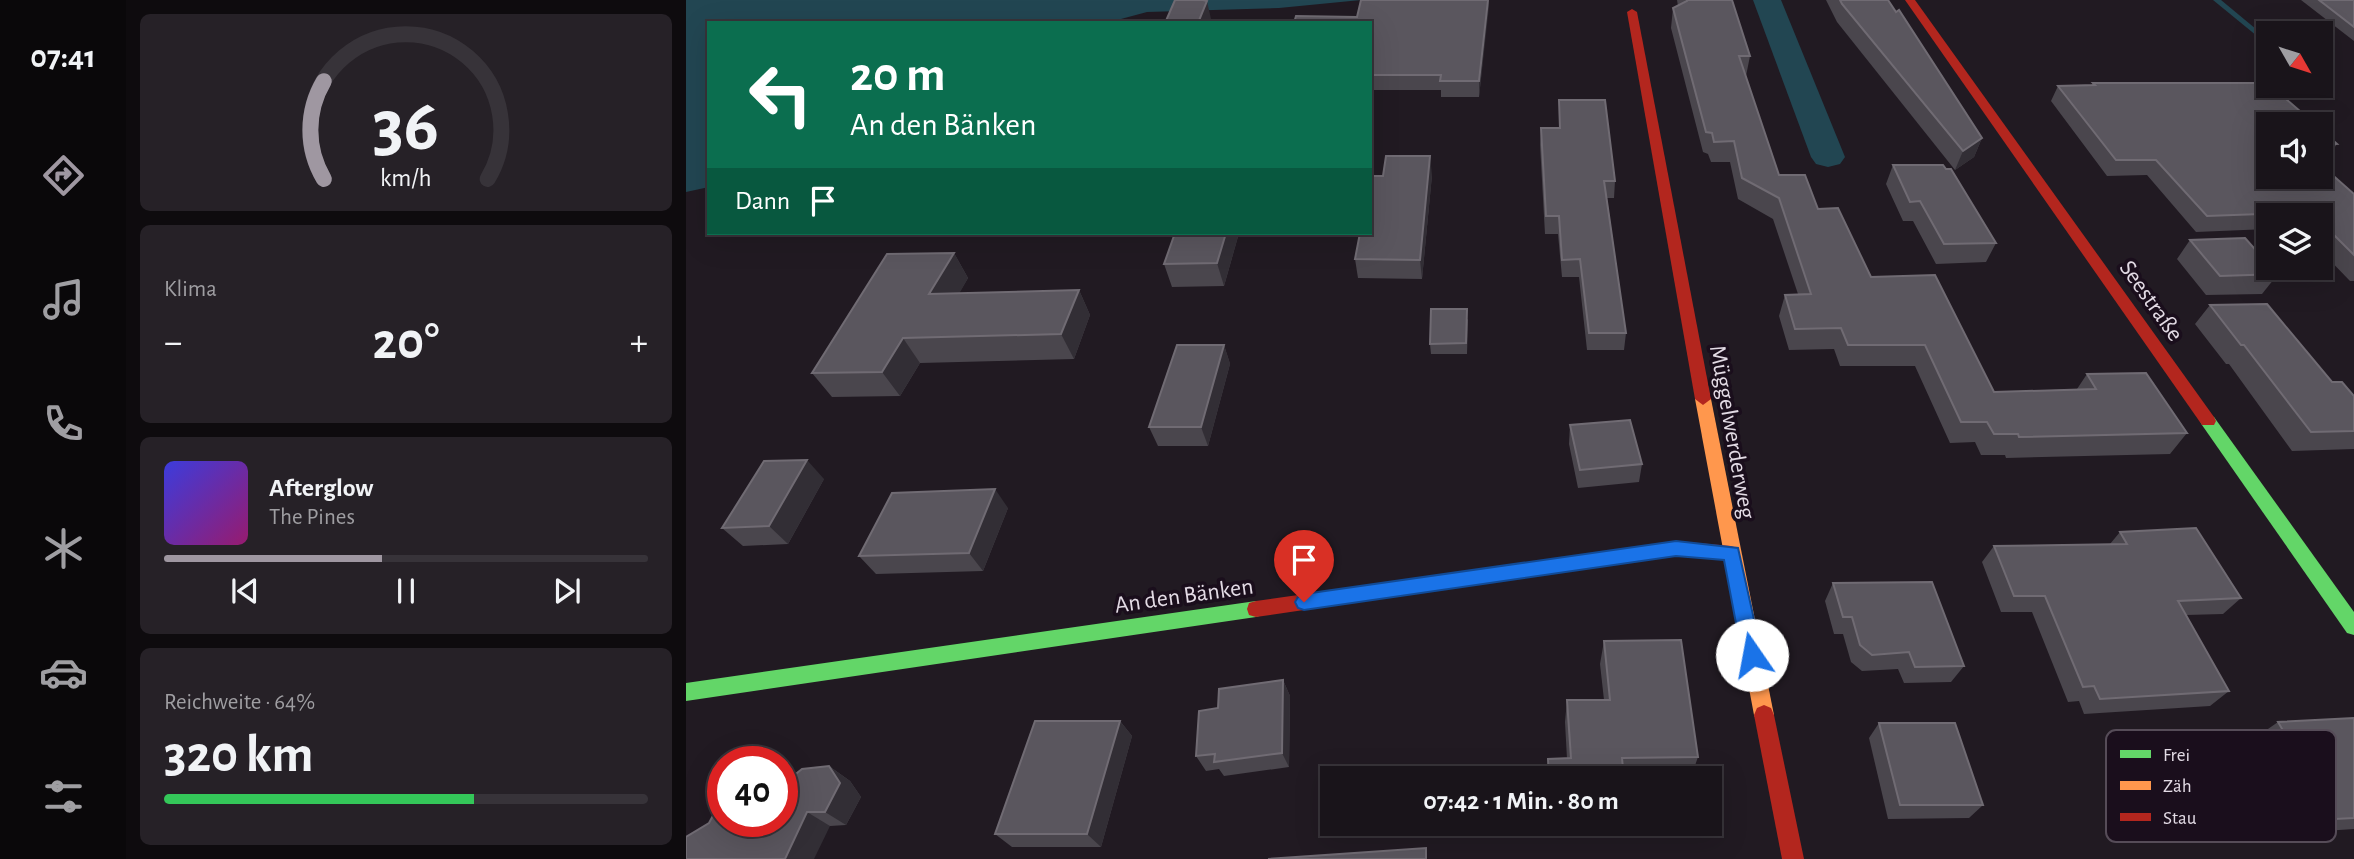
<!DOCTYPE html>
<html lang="de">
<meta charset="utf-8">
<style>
body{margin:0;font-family:"Alegreya Sans",sans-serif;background:#262127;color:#f1f3f6;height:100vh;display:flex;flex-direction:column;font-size:26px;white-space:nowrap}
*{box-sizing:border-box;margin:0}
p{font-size:23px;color:#9f9ea2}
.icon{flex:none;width:38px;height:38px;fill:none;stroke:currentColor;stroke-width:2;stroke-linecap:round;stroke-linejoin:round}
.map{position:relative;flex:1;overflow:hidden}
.details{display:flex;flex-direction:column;gap:14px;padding:14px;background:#0e0b0e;width:560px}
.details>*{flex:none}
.hud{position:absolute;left:21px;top:21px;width:665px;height:214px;border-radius:0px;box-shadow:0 7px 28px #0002,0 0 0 2px #373339;background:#0b6e4f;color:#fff;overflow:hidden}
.needle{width:46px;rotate:129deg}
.controls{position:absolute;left:1570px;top:21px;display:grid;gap:14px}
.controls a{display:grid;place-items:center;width:77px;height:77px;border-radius:0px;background:#19141a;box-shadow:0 7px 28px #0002,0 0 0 2px #373339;font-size:35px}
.speed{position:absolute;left:21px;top:746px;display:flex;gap:14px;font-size:35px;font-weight:700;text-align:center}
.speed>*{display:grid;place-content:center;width:91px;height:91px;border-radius:50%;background:#19141a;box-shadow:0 7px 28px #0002,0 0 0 2px #373339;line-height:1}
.speed .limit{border:10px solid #d22;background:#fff;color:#111}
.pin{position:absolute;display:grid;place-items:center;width:60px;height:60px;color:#fff;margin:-72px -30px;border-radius:50% 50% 50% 0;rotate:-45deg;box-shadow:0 0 7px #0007}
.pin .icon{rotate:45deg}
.me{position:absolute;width:77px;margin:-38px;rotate:348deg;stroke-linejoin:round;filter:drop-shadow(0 0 5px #0008)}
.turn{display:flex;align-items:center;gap:24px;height:147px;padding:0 28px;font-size:32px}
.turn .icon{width:91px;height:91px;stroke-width:2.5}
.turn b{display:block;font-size:49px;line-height:60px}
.then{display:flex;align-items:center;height:66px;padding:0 28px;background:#0003;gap:14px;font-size:26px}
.big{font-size:52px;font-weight:700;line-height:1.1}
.details .widget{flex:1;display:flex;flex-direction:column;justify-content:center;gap:10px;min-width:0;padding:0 24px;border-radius:10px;background:#262127}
.details .dial{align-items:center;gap:0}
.dial svg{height:182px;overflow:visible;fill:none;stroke:#373339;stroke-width:7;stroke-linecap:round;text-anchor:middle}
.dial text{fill:#f1f3f6;stroke:none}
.song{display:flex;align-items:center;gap:21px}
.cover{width:84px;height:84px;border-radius:10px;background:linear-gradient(135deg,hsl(240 70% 55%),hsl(320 70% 35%))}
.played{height:7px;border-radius:4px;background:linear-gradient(90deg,#9f97a1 45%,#373339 45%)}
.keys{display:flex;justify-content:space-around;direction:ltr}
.heat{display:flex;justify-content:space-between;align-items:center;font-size:38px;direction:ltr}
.charge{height:10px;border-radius:5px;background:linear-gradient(90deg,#34c759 64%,#373339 0)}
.trip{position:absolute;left:634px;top:766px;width:402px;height:70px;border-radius:0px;background:#19141a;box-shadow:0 7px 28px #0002,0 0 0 2px #373339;font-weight:700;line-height:70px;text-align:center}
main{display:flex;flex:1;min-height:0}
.tabs{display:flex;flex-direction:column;width:126px;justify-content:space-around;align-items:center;background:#0a080a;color:#9f9ea2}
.tabs .icon{width:49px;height:49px}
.tabs .current{color:#9f97a1}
.tabs b{font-size:32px;color:#f1f3f6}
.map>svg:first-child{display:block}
.water{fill:#224652}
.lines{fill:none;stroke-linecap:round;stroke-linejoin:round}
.stream{fill:#224652;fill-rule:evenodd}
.canal{fill:#224652;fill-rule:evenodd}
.fast{fill:#63d668;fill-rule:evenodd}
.slow{fill:#ff974d;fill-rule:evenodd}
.jam{fill:#b3261e;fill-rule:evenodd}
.wall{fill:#4a464d}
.shaded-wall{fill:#322e35}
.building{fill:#5a565e;stroke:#706b73;stroke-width:2}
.route{fill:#1a73e8;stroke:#114b97;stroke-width:2}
.labels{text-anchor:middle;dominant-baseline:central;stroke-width:7;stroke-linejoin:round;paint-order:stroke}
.street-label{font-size:24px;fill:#e3dbe5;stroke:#1a0e1c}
.key{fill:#1a0e1c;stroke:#564c58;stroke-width:2}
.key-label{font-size:19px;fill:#e3dbe5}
</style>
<main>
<nav class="tabs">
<b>07:41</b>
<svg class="icon current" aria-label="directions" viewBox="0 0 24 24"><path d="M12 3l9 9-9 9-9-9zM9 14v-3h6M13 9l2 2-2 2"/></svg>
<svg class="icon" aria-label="music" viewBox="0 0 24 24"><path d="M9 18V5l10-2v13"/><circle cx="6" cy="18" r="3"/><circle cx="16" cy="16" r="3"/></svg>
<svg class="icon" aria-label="phone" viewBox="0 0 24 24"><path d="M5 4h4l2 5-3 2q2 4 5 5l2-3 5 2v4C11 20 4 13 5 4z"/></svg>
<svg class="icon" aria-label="climate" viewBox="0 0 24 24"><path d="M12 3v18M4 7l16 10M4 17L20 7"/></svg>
<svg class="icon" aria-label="car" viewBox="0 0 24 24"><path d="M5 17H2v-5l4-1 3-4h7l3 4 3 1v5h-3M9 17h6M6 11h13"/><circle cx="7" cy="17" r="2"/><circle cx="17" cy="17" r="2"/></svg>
<svg class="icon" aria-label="filters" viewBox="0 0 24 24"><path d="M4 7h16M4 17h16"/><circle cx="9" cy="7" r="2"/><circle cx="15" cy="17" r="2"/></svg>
</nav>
<section class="details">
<div class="widget dial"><svg viewBox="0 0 100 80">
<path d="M14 69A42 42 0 1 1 86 69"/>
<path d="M14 69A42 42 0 0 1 14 26" stroke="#9f97a1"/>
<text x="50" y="56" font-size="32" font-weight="700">36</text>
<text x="50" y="72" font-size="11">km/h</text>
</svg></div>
<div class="widget"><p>Klima</p>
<div class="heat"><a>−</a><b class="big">20°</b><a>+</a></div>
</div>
<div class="widget">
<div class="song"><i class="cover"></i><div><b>Afterglow</b><p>The Pines</p></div></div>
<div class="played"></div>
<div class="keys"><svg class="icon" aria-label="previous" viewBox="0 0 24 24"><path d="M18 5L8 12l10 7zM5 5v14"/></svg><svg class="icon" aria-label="pause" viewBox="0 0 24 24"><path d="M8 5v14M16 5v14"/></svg><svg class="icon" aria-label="next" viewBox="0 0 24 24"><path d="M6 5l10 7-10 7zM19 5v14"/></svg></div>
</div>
<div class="widget"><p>Reichweite · 64%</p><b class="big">320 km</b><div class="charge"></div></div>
</section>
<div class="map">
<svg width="1668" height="859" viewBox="0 0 1668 859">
<rect width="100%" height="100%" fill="#211a22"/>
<path class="water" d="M 0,0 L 675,0 L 593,8 L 461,12 L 420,23 L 23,23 L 23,187 L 0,192 Z"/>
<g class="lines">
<path class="stream" d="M 1527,0 L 1535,0 L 1582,39 L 1582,45 Z"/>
<path class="canal" d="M 1067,0 L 1095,0 L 1159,157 L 1154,164 L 1142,167 L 1130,164 L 1125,157 Z"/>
<g class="fast">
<path d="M 1522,415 L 1528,417 L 1668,612 L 1668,635 L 1661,633 L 1516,425 L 1514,421 L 1516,417 Z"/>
<path d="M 570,601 L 577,603 L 579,609 L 577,615 L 570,617 L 0,701 L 0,683 Z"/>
</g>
<path class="slow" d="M 1017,393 L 1025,399 L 1088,715 L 1085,722 L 1078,725 L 1071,722 L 1068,715 L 1009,399 Z"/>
<g class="jam">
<path d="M 1219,0 L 1229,0 L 1528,417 L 1530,421 L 1528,425 L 1516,425 Z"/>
<path d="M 946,9 L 951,12 L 1025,399 L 1017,405 L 1009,399 L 941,12 Z"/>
<path d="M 990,541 L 1045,546 L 1051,548 L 1054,553 L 1051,558 L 1045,560 L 990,555 L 570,617 L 563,615 L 561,609 L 563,603 L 570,601 Z"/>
<path d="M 1078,705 L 1085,708 L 1088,715 L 1118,859 L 1096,859 L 1068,715 L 1071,708 Z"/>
</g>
</g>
<g class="wall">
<path d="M 675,0 L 803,0 L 793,97 L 755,97 L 755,90 L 684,90 L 684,23 Z"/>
<path d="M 991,0 L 1046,0 L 1064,56 L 1060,76 L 1093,175 L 1132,209 L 1185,277 L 1308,392 L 1391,389 L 1401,374 L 1501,433 L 1484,454 L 1320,458 L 1319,455 L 1295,455 L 1289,442 L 1264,443 L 1229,366 L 1154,366 L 1148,349 L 1103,350 L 1093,316 L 1099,295 L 1112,294 L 1087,219 L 1052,199 L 1044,162 L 1025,162 L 1022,154 L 1017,152 L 985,28 L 987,8 L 992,6 Z"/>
<path d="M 1140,0 L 1202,0 L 1296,138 L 1288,157 L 1269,170 L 1151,22 Z"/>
<path d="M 1615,0 L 1668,0 L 1668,41 Z"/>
<path d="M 1407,83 L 1582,124 L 1668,194 L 1668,281 L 1664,281 L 1634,250 L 1634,215 L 1582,215 L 1582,229 L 1510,232 L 1461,175 L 1421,176 L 1365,101 L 1372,86 L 1405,85 Z"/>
<path d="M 873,100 L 929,181 L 928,198 L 921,198 L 940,333 L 938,350 L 901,350 L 893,277 L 876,277 L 872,234 L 859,234 L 854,145 L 855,128 L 873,128 Z"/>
<path d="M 1634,129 L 1651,144 L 1640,159 L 1634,160 Z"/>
<path d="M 1207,165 L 1310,243 L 1300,262 L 1250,264 L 1227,221 L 1217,221 L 1200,184 Z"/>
<path d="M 746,175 L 736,279 L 672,278 L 669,259 Z"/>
<path d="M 489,233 L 553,233 L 538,286 L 486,287 L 478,264 Z"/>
<path d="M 1504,240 L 1592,274 L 1576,294 L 1520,295 L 1491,259 Z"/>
<path d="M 268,253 L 282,278 L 273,293 L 393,290 L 404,315 L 388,359 L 234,363 L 214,396 L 146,397 L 126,373 Z"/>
<path d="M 1524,305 L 1668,396 L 1668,449 L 1606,451 L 1543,364 L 1540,364 L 1509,324 Z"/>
<path d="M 782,319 L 781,354 L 745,354 L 744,344 Z"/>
<path d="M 538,345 L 544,364 L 522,446 L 472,446 L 463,427 Z"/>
<path d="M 884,425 L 956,464 L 953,482 L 892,488 L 883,444 Z"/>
<path d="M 138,479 L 102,544 L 57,546 L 36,528 Z"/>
<path d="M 322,508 L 297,571 L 190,574 L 173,556 Z"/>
<path d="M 1434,532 L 1555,598 L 1537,614 L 1500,615 L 1543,691 L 1524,706 L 1398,714 L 1393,701 L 1382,702 L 1346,612 L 1315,612 L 1296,562 L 1308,546 L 1424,544 Z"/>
<path d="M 1147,583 L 1278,666 L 1265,682 L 1218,683 L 1212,669 L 1176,671 L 1165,662 L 1157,634 L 1148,634 L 1139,601 Z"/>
<path d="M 918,641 L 1012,757 L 1005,777 L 938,779 L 861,779 L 862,759 L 881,759 L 879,722 L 881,700 L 918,700 L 914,664 Z"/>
<path d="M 597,680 L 604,696 L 603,767 L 538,776 L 533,769 L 520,771 L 510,756 L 532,708 Z"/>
<path d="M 1668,718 L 1668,829 L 1623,832 L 1569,738 L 1592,722 Z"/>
<path d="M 434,721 L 446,736 L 415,847 L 326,847 L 309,834 Z"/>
<path d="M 1193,723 L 1297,805 L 1283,818 L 1202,819 L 1183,738 Z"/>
<path d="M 143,766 L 164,781 L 175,797 L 160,825 L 144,826 L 37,821 Z"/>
<path d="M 864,824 L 936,824 L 936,828 L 864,829 Z"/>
</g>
<g class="shaded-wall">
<path d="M 802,0 L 803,0 L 803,7 L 793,97 L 793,81 Z"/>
<path d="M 521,1 L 525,19 L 523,23 L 512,23 Z"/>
<path d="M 1296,138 L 1288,157 L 1269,170 L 1277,151 Z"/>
<path d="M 744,156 L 746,175 L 736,279 L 734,260 Z"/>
<path d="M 540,233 L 553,233 L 538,286 L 531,263 Z"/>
<path d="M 268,253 L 282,278 L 259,319 L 243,294 Z"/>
<path d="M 393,290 L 404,315 L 388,359 L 375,334 Z"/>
<path d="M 217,338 L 234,363 L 214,396 L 196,372 Z"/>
<path d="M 538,345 L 544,364 L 522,446 L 515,427 Z"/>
<path d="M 121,460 L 138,479 L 102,544 L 83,526 Z"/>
<path d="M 309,489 L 322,508 L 297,571 L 283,553 Z"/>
<path d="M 597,680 L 604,696 L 603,767 L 596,753 Z"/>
<path d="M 434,721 L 446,736 L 415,847 L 401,834 Z"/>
<path d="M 143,766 L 164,781 L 175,797 L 160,825 L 139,812 Z"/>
<path d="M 121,812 L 144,826 L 128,859 L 99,859 Z"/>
</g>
<g class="building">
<path d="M 489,0 L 517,0 L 521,1 L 512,23 L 479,23 Z"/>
<path d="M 675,0 L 802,0 L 793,81 L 754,81 L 755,75 L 684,75 L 684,23 L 608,23 L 610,16 L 671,17 Z"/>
<path d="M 1001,0 L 1046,0 L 1064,56 L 1053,56 L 1093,175 L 1119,175 L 1132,209 L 1152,208 L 1185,277 L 1249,275 L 1308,392 L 1410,389 L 1401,374 L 1460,373 L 1501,433 L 1333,437 L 1332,434 L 1308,434 L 1301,422 L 1275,422 L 1239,345 L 1162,345 L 1155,328 L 1109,329 L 1099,295 L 1125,294 L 1093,198 L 1056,178 L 1048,141 L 1028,142 L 1026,133 L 1020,132 L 987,8 L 1001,1 Z"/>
<path d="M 1154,0 L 1202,0 L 1210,12 L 1213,10 L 1296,138 L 1277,151 L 1156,4 Z"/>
<path d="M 1633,0 L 1668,0 L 1668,27 Z"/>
<path d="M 1407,83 L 1582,83 L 1582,86 L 1585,86 L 1629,124 L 1582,124 L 1582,177 L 1634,177 L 1634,164 L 1668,194 L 1668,255 L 1634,221 L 1634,215 L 1629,215 L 1626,212 L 1521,216 L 1470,160 L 1430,160 L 1372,86 L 1409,85 Z"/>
<path d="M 873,100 L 919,100 L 929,181 L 918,181 L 940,333 L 903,333 L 894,259 L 876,260 L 873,216 L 860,216 L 855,128 L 874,128 Z"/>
<path d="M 1634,129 L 1651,144 L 1634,145 Z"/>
<path d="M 700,156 L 744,156 L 734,260 L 669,259 L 674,233 L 684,233 L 685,176 L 697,176 Z"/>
<path d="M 1207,165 L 1257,165 L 1260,169 L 1265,169 L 1310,243 L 1258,244 L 1234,201 L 1224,202 Z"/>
<path d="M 489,233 L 540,233 L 531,263 L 478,264 Z"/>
<path d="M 1559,238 L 1582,264 L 1582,268 L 1585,268 L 1592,274 L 1534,276 L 1504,240 Z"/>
<path d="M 268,253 L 243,294 L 393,290 L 375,334 L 217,338 L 196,372 L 126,373 L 201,254 Z"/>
<path d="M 1581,304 L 1646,382 L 1656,382 L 1668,396 L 1668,431 L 1625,432 L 1558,345 L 1555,345 L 1524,305 Z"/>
<path d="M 745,309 L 781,309 L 780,343 L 744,344 Z"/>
<path d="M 491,345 L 538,345 L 515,427 L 463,427 Z"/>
<path d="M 944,420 L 956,464 L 894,470 L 884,425 Z"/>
<path d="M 121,460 L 83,526 L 36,528 L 78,461 Z"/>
<path d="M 309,489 L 283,553 L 173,556 L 206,493 Z"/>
<path d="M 1510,528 L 1555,598 L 1492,601 L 1543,691 L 1414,699 L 1408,686 L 1397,687 L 1359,596 L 1328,596 L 1308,546 L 1441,544 L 1434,532 Z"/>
<path d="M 1246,582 L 1278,666 L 1229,667 L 1223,652 L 1186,655 L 1174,645 L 1166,617 L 1157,617 L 1147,583 Z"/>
<path d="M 995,640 L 1012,757 L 936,758 L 938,779 L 863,779 L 862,759 L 885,758 L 881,700 L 924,700 L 918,641 Z"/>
<path d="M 597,680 L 596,753 L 528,762 L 529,754 L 510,756 L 513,711 L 532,708 L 533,689 Z"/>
<path d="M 1668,718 L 1668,818 L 1649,819 L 1592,722 Z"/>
<path d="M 349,721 L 434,721 L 401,834 L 309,834 Z"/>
<path d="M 1193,723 L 1269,723 L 1297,805 L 1214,805 Z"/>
<path d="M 143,766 L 154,783 L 139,812 L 121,812 L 99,859 L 0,859 L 0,837 L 23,823 L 37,797 L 37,821 L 96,821 L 96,785 L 116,769 Z"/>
<path d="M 740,848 L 740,859 L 582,859 Z"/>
</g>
<path class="route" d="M 990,541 L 1052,548 L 1076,655 L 1073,661 L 1066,664 L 1059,661 L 1056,655 L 1038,560 L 990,556 L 618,610 L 612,608 L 609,602 L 612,597 L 618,594 Z"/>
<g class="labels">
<g class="street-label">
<text transform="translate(1465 301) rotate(55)">Seestraße</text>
<text transform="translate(1046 432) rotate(80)">Müggelwerderweg</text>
<text transform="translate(498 596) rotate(-8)">An den Bänken</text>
</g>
</g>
<rect x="1420" y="730" width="230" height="112" rx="10" class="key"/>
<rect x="1434" y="750" width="31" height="8" fill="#63d668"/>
<rect x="1434" y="781" width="31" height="9" fill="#ff974d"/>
<rect x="1434" y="813" width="31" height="8" fill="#b3261e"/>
<g class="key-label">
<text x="1477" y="761">Frei</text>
<text x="1477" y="792">Zäh</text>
<text x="1477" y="824">Stau</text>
</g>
</svg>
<div class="controls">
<a><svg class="needle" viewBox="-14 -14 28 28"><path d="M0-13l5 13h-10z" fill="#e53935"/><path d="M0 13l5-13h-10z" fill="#9f9ea2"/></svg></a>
<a><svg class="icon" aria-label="sound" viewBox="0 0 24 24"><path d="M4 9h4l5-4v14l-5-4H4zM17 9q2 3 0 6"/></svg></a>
<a><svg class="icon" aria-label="layers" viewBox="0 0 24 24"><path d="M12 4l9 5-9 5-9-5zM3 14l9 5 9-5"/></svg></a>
</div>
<div class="speed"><div class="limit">40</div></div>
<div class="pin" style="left:618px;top:602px;background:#d93025"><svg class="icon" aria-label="arrive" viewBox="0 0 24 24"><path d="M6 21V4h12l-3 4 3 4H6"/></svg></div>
<svg class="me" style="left:1066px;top:655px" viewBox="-20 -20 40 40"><circle r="19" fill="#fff"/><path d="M0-13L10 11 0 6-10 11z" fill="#1a73e8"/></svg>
<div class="trip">07:42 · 1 Min. · 80 m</div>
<div class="hud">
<div class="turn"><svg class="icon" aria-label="left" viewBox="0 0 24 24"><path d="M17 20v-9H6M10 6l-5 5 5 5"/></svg><div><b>20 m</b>An den Bänken</div></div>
<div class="then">Dann<svg class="icon" aria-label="arrive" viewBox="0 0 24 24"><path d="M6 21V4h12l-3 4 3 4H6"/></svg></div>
</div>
</div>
</main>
